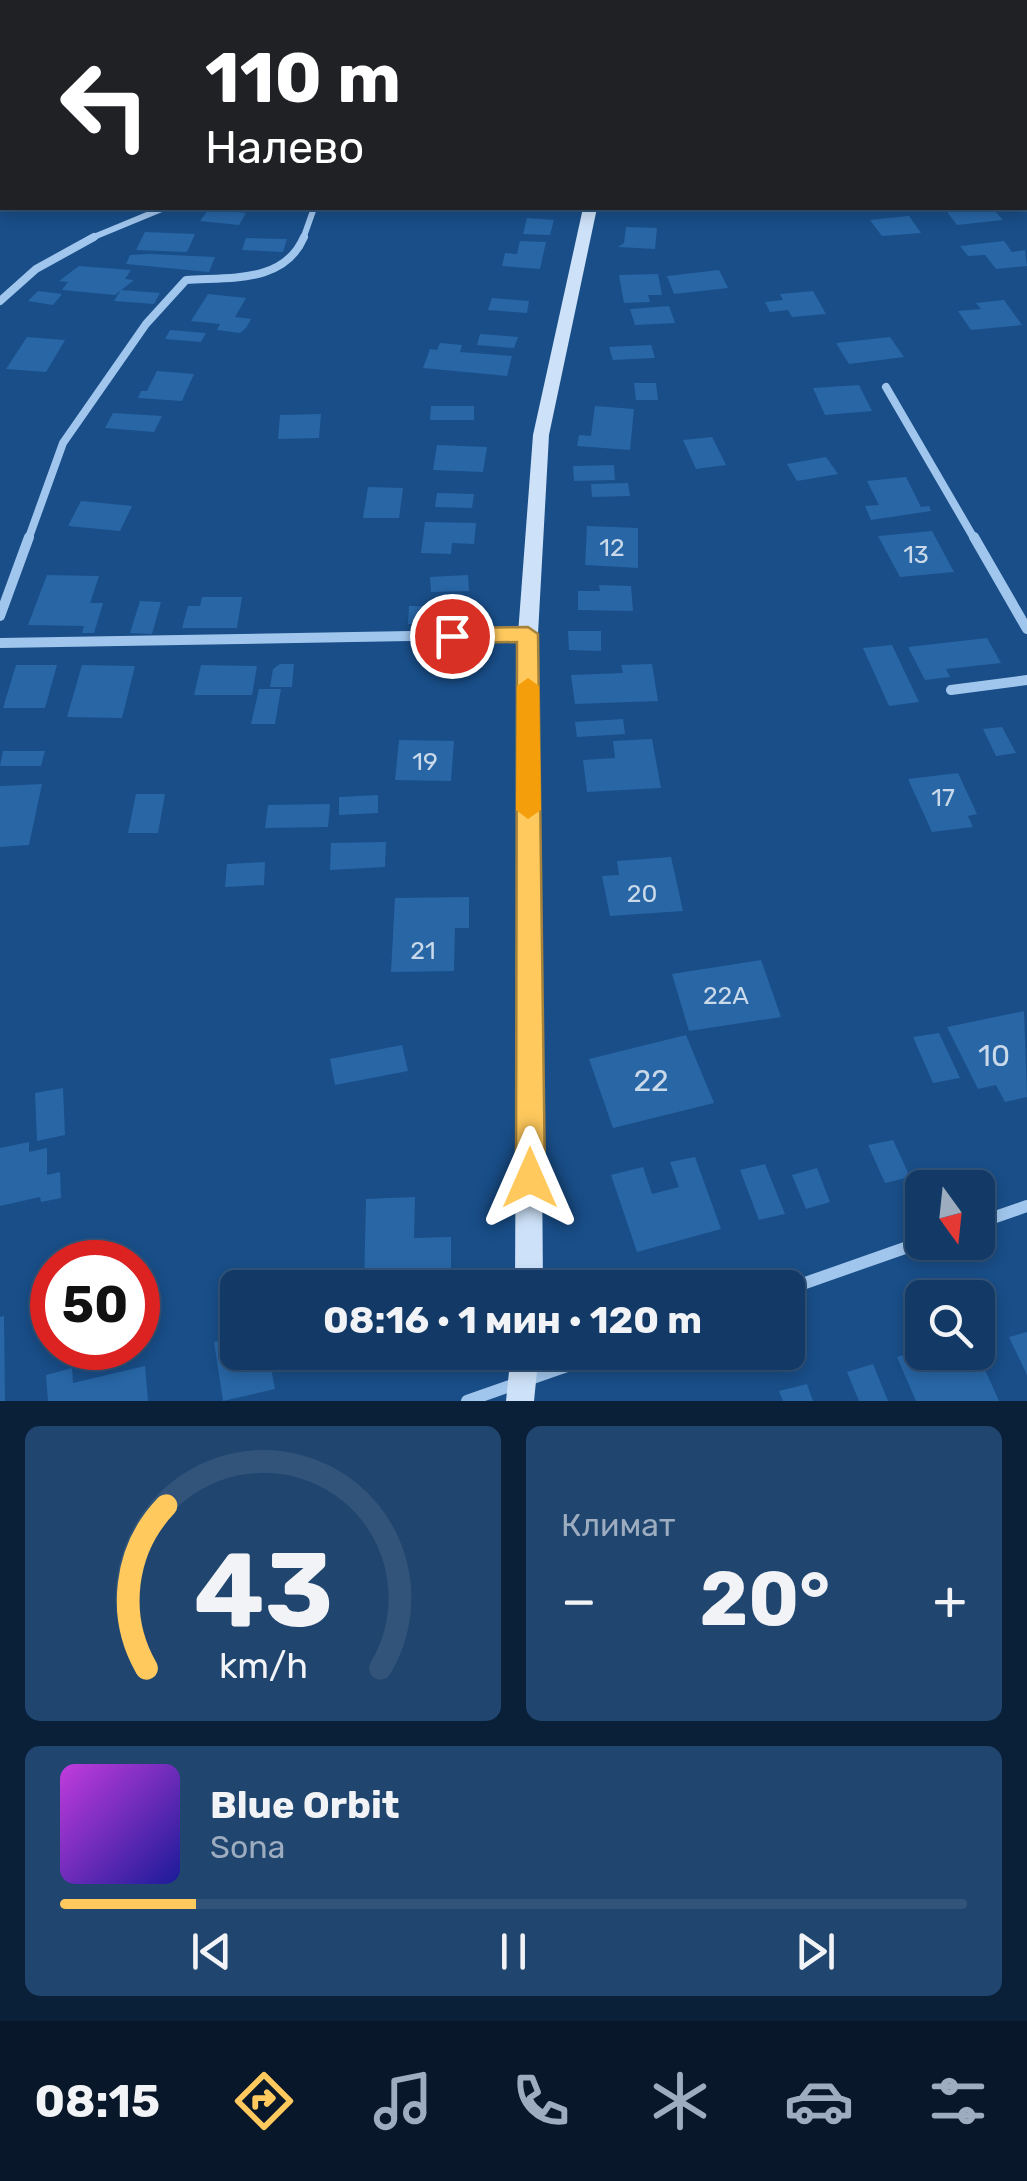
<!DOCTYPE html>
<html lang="ru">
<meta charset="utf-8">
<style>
body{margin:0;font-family:Rubik,sans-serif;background:#20456f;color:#f1f3f6;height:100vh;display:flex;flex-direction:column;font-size:38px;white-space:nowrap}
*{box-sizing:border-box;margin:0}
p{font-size:32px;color:#9dadbf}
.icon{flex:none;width:55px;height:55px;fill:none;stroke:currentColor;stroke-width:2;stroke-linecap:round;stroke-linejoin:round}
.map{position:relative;height:1401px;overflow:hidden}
.panel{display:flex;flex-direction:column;gap:25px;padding:25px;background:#0a2038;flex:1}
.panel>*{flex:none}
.banner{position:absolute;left:0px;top:0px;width:1028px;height:210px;box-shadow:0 5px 15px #0003,0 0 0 2px #32547a;background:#202124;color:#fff;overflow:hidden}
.needle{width:65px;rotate:165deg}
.tools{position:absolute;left:905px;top:1170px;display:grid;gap:20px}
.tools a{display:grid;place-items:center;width:90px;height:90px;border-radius:15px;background:#133a66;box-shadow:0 5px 15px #0003,0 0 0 2px #32547a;font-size:50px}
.speed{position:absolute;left:30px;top:1240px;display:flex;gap:20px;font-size:50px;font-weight:700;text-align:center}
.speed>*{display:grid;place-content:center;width:130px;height:130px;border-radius:50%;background:#133a66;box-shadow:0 5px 15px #0003,0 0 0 2px #32547a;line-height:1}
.speed .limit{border:15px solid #d22;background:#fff;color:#111}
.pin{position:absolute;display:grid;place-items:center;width:85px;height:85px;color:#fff;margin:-42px;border:5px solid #fff;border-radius:50%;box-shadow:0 2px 10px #0007}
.me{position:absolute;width:110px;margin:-55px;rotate:0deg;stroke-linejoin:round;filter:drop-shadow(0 0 8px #0008)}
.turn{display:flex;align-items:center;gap:35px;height:210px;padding:0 40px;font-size:45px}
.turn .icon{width:130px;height:130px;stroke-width:2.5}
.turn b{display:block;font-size:70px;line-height:85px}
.big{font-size:75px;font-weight:700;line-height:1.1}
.panel .widget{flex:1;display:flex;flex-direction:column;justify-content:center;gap:15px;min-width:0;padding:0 35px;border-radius:15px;background:#20456f}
.panel .dial{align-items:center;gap:0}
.dial svg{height:260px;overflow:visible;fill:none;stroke:#32547a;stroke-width:7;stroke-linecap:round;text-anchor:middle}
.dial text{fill:#f1f3f6;stroke:none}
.song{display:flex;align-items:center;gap:30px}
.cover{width:120px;height:120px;border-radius:15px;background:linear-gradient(135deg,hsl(290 70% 55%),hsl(240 70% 35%))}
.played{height:10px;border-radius:5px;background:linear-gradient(90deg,#ffc95d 15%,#32547a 15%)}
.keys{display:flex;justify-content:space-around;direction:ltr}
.heat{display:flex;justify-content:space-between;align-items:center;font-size:55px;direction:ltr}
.panel .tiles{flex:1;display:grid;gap:25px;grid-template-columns:1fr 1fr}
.widget:last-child{grid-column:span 2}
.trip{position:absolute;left:220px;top:1270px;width:585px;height:100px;border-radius:15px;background:#133a66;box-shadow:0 5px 15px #0003,0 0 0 2px #32547a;font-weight:700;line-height:100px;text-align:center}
.menu{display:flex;height:160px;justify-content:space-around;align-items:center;background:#081729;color:#9dadbf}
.menu .icon{width:70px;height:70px}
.menu .selected{color:#ffc95d}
.menu b{font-size:45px;color:#f1f3f6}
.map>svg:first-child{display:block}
.green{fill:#2261a1}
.building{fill:#2866a6}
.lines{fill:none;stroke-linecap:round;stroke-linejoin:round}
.path{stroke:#a1c6ed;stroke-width:4;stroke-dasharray:4 5;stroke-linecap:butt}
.lane{stroke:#a1c6ed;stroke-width:5}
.street-far3{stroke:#a1c6ed;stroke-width:6}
.street-far2{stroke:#a1c6ed;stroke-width:8}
.street-far1{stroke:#a1c6ed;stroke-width:10}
.street{stroke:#a1c6ed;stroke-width:12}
.secondary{fill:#cde2f9;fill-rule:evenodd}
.route{fill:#ffc95d;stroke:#a6833c;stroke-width:2.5}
.slow{fill:#f59e0b}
.labels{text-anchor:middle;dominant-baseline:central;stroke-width:10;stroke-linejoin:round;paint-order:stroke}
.number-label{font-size:25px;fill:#c9d9e9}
.near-number-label{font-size:30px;fill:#c9d9e9}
</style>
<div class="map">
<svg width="1027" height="1401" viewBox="0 0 1027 1401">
<rect width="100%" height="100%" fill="#194e88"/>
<path class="green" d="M 0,0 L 277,0 L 2,2 L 0,175 Z"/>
<g class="building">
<path d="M 944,208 L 992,208 L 1003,220 L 957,225 Z"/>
<path d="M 209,209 L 246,213 L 239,225 L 200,221 Z"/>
<path d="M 909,216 L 921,233 L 882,236 L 870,220 Z"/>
<path d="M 527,218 L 554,220 L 550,235 L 523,234 Z"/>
<path d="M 626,227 L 657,228 L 655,249 L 618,247 L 624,243 Z"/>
<path d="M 145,232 L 195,234 L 187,252 L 136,250 Z"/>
<path d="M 246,238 L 287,239 L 283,252 L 242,250 Z"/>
<path d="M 520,241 L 546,242 L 540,269 L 502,266 L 505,253 L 517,254 Z"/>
<path d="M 1004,241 L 1012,252 L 1025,250 L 1027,266 L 996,269 L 985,255 L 968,256 L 960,246 Z"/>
<path d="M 130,255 L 150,254 L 215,257 L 209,272 L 126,264 Z"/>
<path d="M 79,266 L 131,270 L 125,279 L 134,280 L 115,295 L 62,290 L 68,282 L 59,281 Z"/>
<path d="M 719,270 L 728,288 L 674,294 L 667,276 Z"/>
<path d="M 658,274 L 662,295 L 648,295 L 650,302 L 624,303 L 619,275 Z"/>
<path d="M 121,290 L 160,293 L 154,304 L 114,301 Z"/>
<path d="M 38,291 L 62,294 L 53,305 L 28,301 Z"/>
<path d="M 813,291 L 826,314 L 792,317 L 788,310 L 770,312 L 765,302 L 783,300 L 780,294 Z"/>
<path d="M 208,294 L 246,298 L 235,317 L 251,319 L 246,328 L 240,333 L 217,330 L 220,324 L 191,321 Z"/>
<path d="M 492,298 L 529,301 L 527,313 L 488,310 Z"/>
<path d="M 1004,300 L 1022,325 L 971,330 L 958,311 L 981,309 L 976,303 Z"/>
<path d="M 669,306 L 675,323 L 635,325 L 630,309 Z"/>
<path d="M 170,330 L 206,333 L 201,342 L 165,339 Z"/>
<path d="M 480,334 L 518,337 L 514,348 L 477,345 Z"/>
<path d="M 27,337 L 65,340 L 46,372 L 6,369 Z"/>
<path d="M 890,337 L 904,357 L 849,364 L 836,343 Z"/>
<path d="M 440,343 L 462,345 L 460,352 L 512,356 L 507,376 L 423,368 L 430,349 L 437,350 Z"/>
<path d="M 651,345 L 655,358 L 613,360 L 609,347 Z"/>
<path d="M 157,371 L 194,374 L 182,401 L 138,398 L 141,391 L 147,391 Z"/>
<path d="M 634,383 L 656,383 L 658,400 L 636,400 Z"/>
<path d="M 859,385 L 872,411 L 825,415 L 813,388 Z"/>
<path d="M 431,406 L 474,406 L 474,420 L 430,420 Z"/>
<path d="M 595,406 L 634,409 L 630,450 L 577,446 L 579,435 L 591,436 Z"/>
<path d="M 113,413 L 162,416 L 154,432 L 105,428 Z"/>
<path d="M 321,414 L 319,438 L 278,439 L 280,415 Z"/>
<path d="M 712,437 L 726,465 L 696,469 L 683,440 Z"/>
<path d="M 437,445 L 487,447 L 483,472 L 433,470 Z"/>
<path d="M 826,457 L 838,474 L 797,481 L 787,464 Z"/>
<path d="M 614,465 L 615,480 L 574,481 L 573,466 Z"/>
<path d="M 906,477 L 921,507 L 929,506 L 931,511 L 871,520 L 865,506 L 879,505 L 867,481 Z"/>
<path d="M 628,483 L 630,496 L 592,497 L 591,484 Z"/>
<path d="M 368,487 L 403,488 L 399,518 L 363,518 Z"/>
<path d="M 437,493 L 474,494 L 472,508 L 435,507 Z"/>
<path d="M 81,501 L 132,506 L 120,531 L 68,526 Z"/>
<path d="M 425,522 L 476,523 L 474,544 L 452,543 L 451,554 L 421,553 Z"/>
<path d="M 587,526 L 638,528 L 638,568 L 585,565 Z"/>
<path d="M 932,531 L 954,572 L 900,577 L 878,536 Z"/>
<path d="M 47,575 L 99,576 L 90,603 L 103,603 L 94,633 L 82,633 L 84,626 L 28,625 Z"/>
<path d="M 468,575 L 469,591 L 431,592 L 430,577 Z"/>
<path d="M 599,585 L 631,586 L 633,611 L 578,610 L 578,591 L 600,591 Z"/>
<path d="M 202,597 L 242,597 L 237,628 L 182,628 L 188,606 L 200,606 Z"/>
<path d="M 140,601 L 161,602 L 152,634 L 130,633 Z"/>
<path d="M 409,606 L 459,607 L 458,624 L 408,624 Z"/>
<path d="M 568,631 L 601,631 L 601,651 L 569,650 Z"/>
<path d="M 987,638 L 1001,663 L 946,669 L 950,677 L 925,680 L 908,647 Z"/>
<path d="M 892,645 L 919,702 L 889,706 L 863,648 Z"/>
<path d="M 280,664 L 294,664 L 292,687 L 270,687 L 273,669 Z"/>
<path d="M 652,664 L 658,701 L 575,704 L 571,675 L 623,673 L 621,665 Z"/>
<path d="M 16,665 L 57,665 L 45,708 L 3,708 Z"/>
<path d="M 82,665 L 135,666 L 122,718 L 67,717 Z"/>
<path d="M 201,665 L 257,666 L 252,695 L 194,695 Z"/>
<path d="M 259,689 L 281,689 L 275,724 L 251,724 Z"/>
<path d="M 623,719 L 625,734 L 577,737 L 575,722 Z"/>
<path d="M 1002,727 L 1016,753 L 996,756 L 983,729 Z"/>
<path d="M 652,739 L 661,788 L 587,792 L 583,760 L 615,758 L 613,741 Z"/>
<path d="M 399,740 L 454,741 L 451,781 L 395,780 Z"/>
<path d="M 3,751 L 45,751 L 41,766 L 0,766 Z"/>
<path d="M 958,773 L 977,814 L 968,816 L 973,827 L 932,832 L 908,779 Z"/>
<path d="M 42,784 L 29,845 L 0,847 L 0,786 Z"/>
<path d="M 136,794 L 165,794 L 158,833 L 128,833 Z"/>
<path d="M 378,795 L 378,813 L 339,815 L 339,797 Z"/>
<path d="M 330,804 L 328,827 L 265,828 L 268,805 Z"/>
<path d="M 386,842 L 385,867 L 330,870 L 331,843 Z"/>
<path d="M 671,857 L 683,911 L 610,916 L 602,876 L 619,875 L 617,861 Z"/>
<path d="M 265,862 L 264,885 L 225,887 L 227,864 Z"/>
<path d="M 469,897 L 469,928 L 455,928 L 454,971 L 391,972 L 395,898 Z"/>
<path d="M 761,960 L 781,1017 L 689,1031 L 672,974 Z"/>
<path d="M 1024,1011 L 1027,1097 L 1005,1102 L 996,1085 L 978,1089 L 947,1027 Z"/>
<path d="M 939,1033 L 960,1078 L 933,1083 L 913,1037 Z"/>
<path d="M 686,1035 L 714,1103 L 613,1128 L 589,1059 Z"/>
<path d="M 402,1045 L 408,1071 L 335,1085 L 330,1059 Z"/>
<path d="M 63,1088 L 65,1135 L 37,1141 L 35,1093 Z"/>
<path d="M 893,1140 L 910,1177 L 885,1183 L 868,1145 Z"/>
<path d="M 29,1142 L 29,1152 L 47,1148 L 47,1175 L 60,1172 L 61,1198 L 41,1202 L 40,1197 L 0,1206 L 0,1148 Z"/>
<path d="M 695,1157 L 721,1229 L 637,1252 L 611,1175 L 643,1167 L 652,1194 L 679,1187 L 670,1162 Z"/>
<path d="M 765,1164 L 785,1214 L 759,1220 L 740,1170 Z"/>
<path d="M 817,1168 L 830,1202 L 806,1209 L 792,1175 Z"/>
<path d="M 415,1197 L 414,1238 L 451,1237 L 451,1288 L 364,1288 L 366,1199 Z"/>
<path d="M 4,1316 L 5,1401 L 0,1401 L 0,1317 Z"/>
<path d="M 1027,1332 L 1027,1375 L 1009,1337 Z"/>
<path d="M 238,1336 L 238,1352 L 268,1352 L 275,1389 L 223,1401 L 214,1342 Z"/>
<path d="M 921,1350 L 926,1361 L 977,1352 L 999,1401 L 916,1401 L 897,1357 Z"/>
<path d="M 873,1364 L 888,1401 L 859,1401 L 847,1372 Z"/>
<path d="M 145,1366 L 148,1401 L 48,1401 L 46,1375 L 72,1368 L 73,1383 Z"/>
<path d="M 807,1384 L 813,1401 L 783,1401 L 779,1391 Z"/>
</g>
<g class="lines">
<path class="path" d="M 322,2 L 326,0"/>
<path class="lane" d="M 796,0 L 806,2"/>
<g class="street-far3">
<path d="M 89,239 L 164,208"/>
<path d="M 303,239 L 314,208"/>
</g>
<g class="street-far2">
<path d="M 0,301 L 36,269 L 94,237"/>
<path d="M 886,387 L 975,540"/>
<path d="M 28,540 L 63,443 L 146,324 L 186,280 C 229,277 284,284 304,237"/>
</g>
<g class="street-far1">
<path d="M 974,537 L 1027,629"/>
<path d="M 0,616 L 29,537"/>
<path d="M 0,643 L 528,634"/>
<path d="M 951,690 L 1027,680"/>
</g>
<g class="street">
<path d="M 978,1223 L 1027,1206"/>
<path d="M 788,1289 L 922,1242"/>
<path d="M 467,1401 L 607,1352"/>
</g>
<g class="secondary">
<path d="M 583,208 L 597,208 L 549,435 L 538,634 L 543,1288 L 515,1288 L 518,634 L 533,435 Z"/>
<path d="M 511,1352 L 539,1352 L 534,1401 L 506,1401 Z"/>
</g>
</g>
<path class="route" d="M 528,627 L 538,634 L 545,1178 L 541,1188 L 530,1192 L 520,1188 L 516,1178 L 517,642 L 452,643 L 441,636 L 452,628 Z"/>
<path class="slow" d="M 528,678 L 539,686 L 541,810 L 528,819 L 516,810 L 517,686 Z"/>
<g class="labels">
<g class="number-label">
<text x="612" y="547">12</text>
<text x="916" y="554">13</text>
<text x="425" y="761">19</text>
<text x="943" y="797">17</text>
<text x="642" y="893">20</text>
<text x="423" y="950">21</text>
<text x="726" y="995">22А</text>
</g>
<g class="near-number-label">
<text x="994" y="1056">10</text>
<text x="651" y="1081">22</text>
</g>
</g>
</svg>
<div class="tools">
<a><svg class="needle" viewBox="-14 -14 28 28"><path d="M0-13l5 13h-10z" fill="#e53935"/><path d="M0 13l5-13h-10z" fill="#9dadbf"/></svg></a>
<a><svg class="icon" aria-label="search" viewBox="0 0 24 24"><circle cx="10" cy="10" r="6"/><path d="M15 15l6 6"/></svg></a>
</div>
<div class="speed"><div class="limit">50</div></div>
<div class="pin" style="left:452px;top:636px;background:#d93025"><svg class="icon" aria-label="arrive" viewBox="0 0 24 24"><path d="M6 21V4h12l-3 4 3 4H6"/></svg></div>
<svg class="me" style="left:530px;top:1178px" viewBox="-20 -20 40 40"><path d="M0-17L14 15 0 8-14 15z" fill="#ffc95d" stroke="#fff" stroke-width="4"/></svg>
<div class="trip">08:16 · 1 мин · 120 m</div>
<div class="banner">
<div class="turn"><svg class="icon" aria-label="left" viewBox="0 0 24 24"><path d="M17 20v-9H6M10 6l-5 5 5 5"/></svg><div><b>110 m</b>Налево</div></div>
</div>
</div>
<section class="panel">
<div class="tiles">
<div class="widget dial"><svg viewBox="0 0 100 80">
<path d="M14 69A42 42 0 1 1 86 69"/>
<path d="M14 69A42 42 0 0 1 20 19" stroke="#ffc95d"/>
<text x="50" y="56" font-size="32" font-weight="700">43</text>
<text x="50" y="72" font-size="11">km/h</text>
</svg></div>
<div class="widget"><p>Климат</p>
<div class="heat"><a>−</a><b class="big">20°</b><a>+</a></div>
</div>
<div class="widget">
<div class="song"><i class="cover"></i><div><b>Blue Orbit</b><p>Sona</p></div></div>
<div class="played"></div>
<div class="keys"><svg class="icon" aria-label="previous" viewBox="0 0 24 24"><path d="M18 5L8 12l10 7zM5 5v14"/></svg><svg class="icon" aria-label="pause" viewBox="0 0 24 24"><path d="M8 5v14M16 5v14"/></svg><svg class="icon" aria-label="next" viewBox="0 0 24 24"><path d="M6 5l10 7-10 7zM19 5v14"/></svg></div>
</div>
</div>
</section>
<nav class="menu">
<b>08:15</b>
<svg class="icon selected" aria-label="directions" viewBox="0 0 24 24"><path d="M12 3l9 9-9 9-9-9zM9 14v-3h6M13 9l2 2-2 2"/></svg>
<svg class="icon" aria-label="music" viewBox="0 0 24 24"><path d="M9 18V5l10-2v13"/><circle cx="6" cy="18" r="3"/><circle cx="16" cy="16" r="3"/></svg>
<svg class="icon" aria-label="phone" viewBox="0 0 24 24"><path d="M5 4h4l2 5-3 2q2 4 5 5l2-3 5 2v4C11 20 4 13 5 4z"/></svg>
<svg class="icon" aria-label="climate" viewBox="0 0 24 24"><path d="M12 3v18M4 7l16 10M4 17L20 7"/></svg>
<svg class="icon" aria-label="car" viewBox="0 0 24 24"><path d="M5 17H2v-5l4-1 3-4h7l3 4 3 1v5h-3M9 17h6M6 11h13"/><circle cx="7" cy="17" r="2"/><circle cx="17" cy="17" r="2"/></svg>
<svg class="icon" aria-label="filters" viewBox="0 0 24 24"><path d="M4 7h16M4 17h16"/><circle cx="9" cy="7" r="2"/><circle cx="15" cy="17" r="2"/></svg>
</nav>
